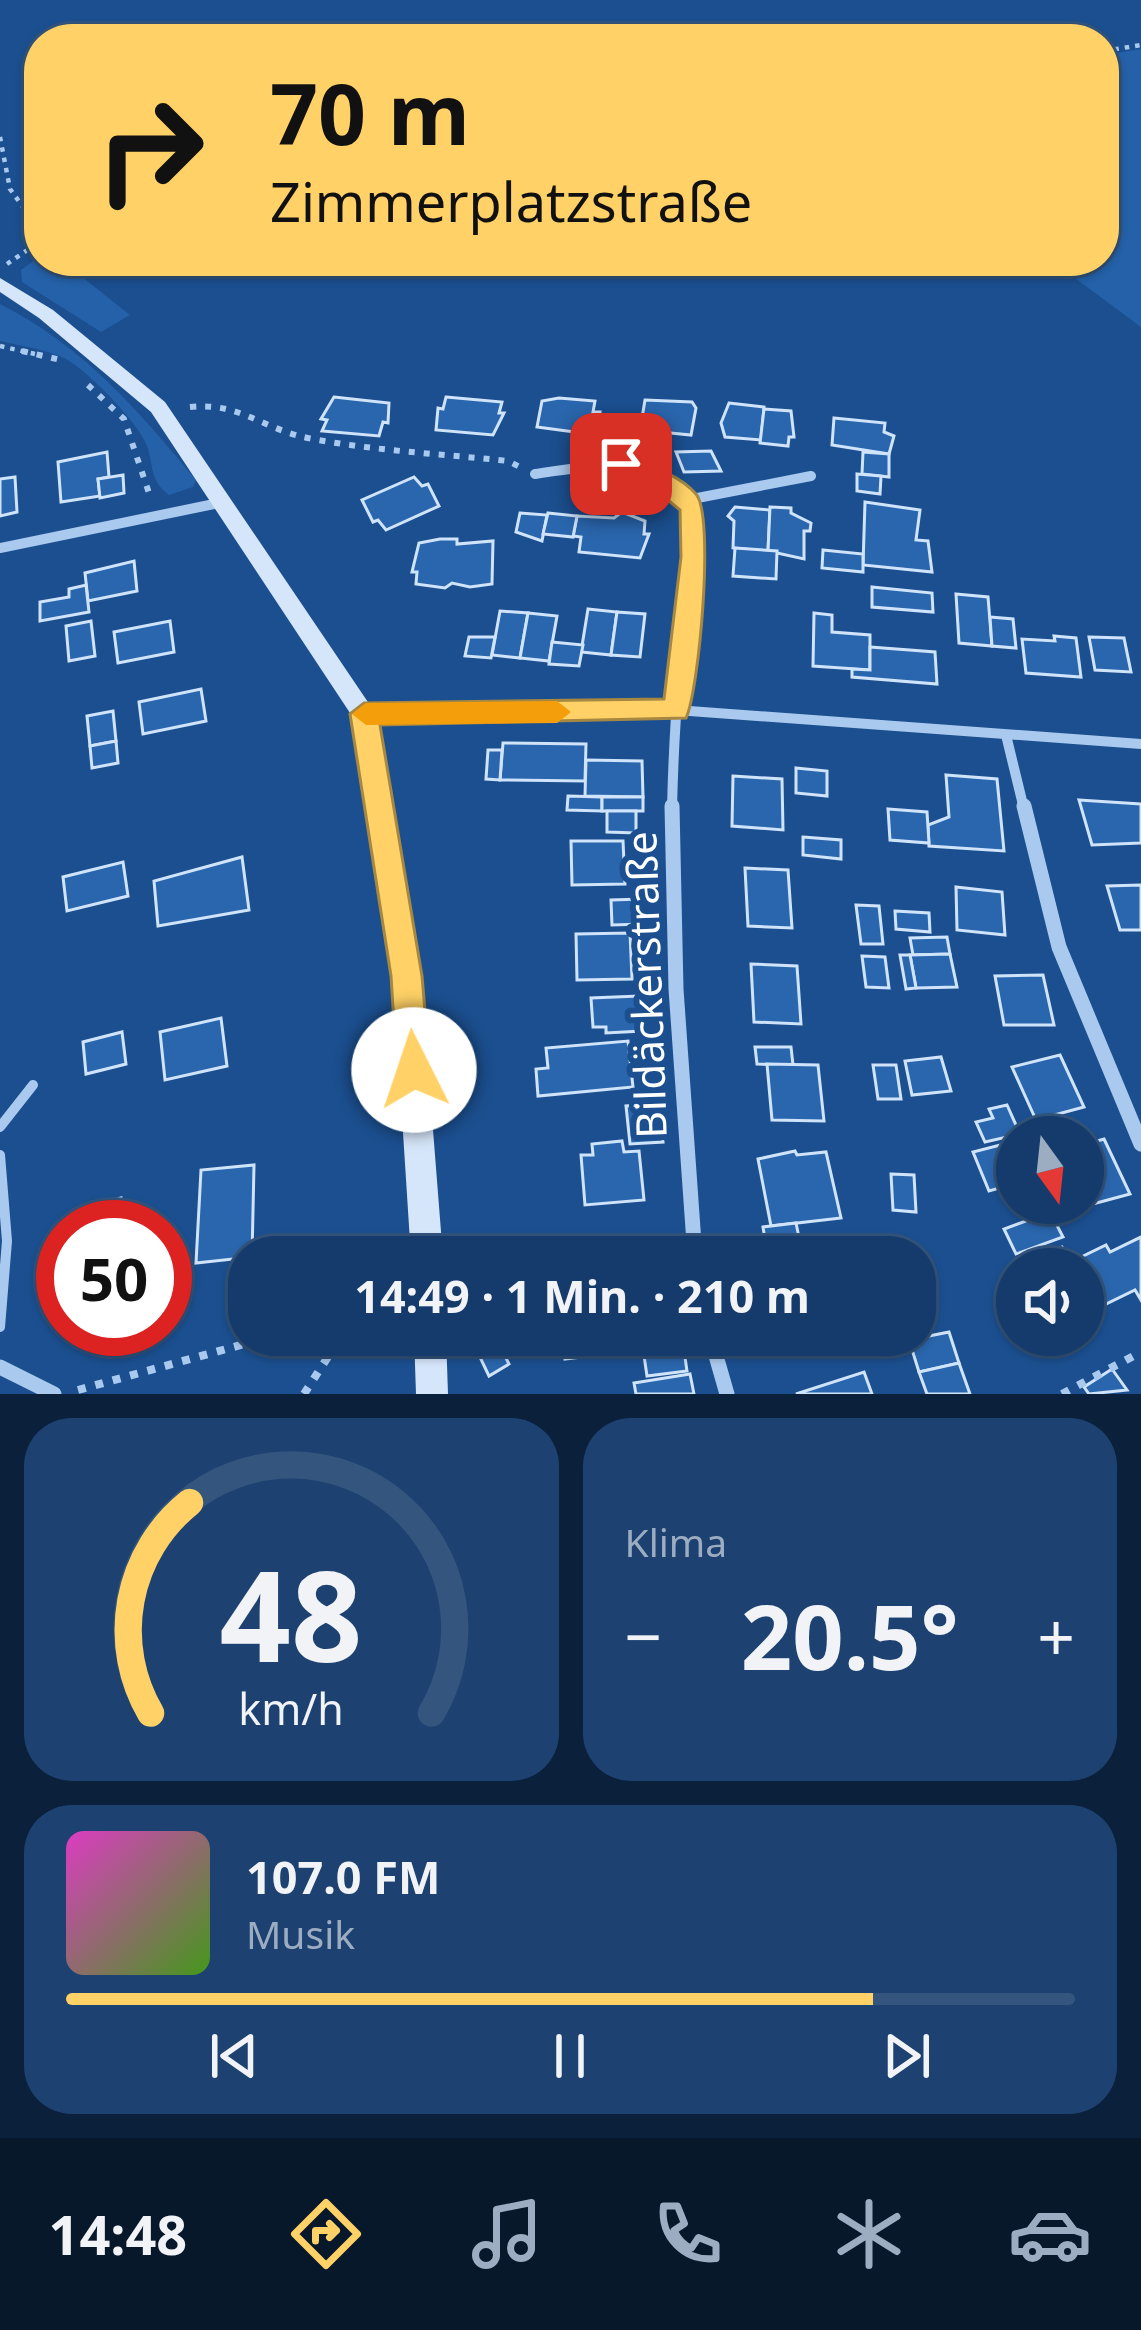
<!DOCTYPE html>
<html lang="de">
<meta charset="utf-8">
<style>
body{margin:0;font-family:"Noto Sans",sans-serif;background:#1d4271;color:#f1f3f6;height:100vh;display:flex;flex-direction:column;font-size:45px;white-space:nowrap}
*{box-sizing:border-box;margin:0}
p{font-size:39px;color:#9dadc1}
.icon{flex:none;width:66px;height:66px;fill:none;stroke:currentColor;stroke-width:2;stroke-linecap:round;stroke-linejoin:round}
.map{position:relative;height:1394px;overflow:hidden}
.panel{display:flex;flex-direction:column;gap:24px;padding:24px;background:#0b203b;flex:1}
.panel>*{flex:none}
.hud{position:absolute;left:24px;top:24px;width:1095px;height:252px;border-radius:48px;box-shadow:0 3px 9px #0004,0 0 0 3px #33557e;background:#ffd166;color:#111;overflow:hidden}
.needle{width:78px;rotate:165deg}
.tools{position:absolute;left:996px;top:1116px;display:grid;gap:24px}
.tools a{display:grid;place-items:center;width:108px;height:108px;border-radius:50%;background:#143b6b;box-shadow:0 3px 9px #0004,0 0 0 3px #33557e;font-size:60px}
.speed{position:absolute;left:36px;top:1200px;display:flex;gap:24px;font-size:60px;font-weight:700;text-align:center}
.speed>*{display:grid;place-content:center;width:156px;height:156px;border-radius:50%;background:#143b6b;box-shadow:0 3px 9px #0004,0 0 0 3px #33557e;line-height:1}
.speed .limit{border:18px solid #d22;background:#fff;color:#111}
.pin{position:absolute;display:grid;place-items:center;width:102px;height:102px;color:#fff;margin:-51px;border-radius:24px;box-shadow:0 6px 18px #0006}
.me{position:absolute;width:132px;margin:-66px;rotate:356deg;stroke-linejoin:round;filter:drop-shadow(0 0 9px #0008)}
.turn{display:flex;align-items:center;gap:42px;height:252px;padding:0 48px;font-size:54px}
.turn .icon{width:156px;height:156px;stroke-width:2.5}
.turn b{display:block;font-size:84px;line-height:102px}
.big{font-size:90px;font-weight:700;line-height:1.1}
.panel .widget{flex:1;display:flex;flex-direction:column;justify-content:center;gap:18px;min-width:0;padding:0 42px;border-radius:48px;background:#1d4271}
.panel .dial{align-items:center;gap:0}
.dial svg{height:312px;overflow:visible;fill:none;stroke:#33557e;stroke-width:7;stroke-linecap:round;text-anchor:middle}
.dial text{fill:#f1f3f6;stroke:none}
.song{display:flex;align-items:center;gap:36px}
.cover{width:144px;height:144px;border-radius:18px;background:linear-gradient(135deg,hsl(310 70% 55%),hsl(100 70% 35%))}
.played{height:12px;border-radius:6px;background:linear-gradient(90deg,#ffd166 80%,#33557e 80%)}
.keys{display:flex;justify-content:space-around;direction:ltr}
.heat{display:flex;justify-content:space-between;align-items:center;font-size:66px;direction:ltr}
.panel .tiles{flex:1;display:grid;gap:24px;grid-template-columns:1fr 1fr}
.widget:last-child{grid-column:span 2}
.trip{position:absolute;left:228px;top:1236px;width:708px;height:120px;border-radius:48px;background:#143b6b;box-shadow:0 3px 9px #0004,0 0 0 3px #33557e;font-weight:700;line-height:120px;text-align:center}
.dock{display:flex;height:192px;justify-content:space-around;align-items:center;background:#08182b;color:#9dadc1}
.dock .icon{width:84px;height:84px}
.dock .on{color:#ffd166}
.dock b{font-size:54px;color:#f1f3f6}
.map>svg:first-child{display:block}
.green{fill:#2461a8}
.building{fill:#2a66ad;stroke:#cfe3fa;stroke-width:3}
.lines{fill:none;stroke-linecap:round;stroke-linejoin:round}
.path-far2{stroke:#a9c9ee;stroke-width:4.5;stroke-dasharray:4.5 6;stroke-linecap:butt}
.path-far1{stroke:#a9c9ee;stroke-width:6;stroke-dasharray:6 9;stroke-linecap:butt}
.path{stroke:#a9c9ee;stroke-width:8;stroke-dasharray:8 10;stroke-linecap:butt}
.service{stroke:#a9c9ee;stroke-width:10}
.minor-far1{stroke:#a9c9ee;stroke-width:10}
.minor{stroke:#a9c9ee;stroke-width:15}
.secondary{fill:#d6e6fa;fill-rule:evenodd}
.route{fill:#ffd166;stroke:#a68842;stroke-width:3}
.slow{fill:#f59e0b}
.labels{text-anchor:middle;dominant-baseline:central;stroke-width:12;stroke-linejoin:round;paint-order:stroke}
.street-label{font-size:42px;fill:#fff;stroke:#1b4f8f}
</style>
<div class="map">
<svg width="1141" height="1394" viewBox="0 0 1141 1394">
<rect width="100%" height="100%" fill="#1b4f8f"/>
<g class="green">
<path d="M 1141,49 L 1141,327 L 1052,261 L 1104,261 L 1104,55 Z"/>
<path d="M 39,257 L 39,261 L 62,261 L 130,315 L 101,332 L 22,282 L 21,270 Z"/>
<path d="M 0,304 C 82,345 138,410 196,480 L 193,487 L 169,495 C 149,480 154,467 147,446 C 140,424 85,368 64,358 C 45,349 20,346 0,341 Z"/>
</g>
<g class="building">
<path d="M 334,397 L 389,403 L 388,423 L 383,422 L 379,436 L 322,431 L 327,420 L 321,419 Z"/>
<path d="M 446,397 L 502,402 L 499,413 L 504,413 L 493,435 L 436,430 L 438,408 L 443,409 Z"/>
<path d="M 559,398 L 595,401 L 593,412 L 600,412 L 597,435 L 537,427 L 542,401 Z"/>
<path d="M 645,400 L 692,402 L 696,408 L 691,435 L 640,430 Z"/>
<path d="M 729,403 L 764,407 L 761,440 L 725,437 L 721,423 Z"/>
<path d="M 764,409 L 791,411 L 794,437 L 789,437 L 788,446 L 760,443 Z"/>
<path d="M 617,416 L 642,418 L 639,438 L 614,436 Z"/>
<path d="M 834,418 L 885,423 L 884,432 L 894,436 L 889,454 L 832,445 Z"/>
<path d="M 711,451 L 721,471 L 684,472 L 676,452 Z"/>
<path d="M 107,452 L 109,477 L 98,479 L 100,496 L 61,502 L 58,462 Z"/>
<path d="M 863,452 L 889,454 L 889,477 L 862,474 Z"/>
<path d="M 857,474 L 881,476 L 880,494 L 857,491 Z"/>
<path d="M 123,475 L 124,493 L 100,498 L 98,479 Z"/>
<path d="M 15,477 L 17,512 L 0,516 L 0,479 Z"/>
<path d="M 414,477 L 422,486 L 428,484 L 439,506 L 386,530 L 378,520 L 373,522 L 362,500 Z"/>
<path d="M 865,502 L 920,510 L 916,540 L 928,541 L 932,572 L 863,565 Z"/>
<path d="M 735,507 L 770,510 L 768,551 L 733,548 L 734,521 L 728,516 Z"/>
<path d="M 770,507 L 791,508 L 791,513 L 811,523 L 810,531 L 804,531 L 804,559 L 768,551 Z"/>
<path d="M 622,512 L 645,521 L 644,534 L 649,534 L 640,558 L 579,552 L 581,537 L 573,536 L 577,516 L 614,518 Z"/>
<path d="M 520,513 L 547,515 L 542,541 L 516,532 Z"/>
<path d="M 548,513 L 577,516 L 573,537 L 543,534 Z"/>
<path d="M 440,539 L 457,539 L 457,544 L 493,541 L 492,584 L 470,587 L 452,583 L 445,588 L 416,584 L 417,572 L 412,572 L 419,543 Z"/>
<path d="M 735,548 L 777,551 L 776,579 L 733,576 Z"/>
<path d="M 823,550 L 863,554 L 863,572 L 822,568 Z"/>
<path d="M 134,561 L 137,591 L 88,601 L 85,573 Z"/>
<path d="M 86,585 L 89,612 L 40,621 L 40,602 L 69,597 L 69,589 Z"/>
<path d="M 872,587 L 932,593 L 933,612 L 872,607 Z"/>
<path d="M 956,594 L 988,597 L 992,646 L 959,643 Z"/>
<path d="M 588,609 L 617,612 L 611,655 L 581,652 Z"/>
<path d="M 500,611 L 528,613 L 520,658 L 492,655 Z"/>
<path d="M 617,612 L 645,614 L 640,657 L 611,655 Z"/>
<path d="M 528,613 L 557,616 L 549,661 L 520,658 Z"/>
<path d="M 814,613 L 832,615 L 832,632 L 870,635 L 870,670 L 813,666 Z"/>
<path d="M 990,617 L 1013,619 L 1016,648 L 992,646 Z"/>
<path d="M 91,621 L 95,656 L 69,661 L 66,626 Z"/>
<path d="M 170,621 L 174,652 L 118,663 L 114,632 Z"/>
<path d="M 1054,636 L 1076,638 L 1081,677 L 1026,673 L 1022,639 L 1055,641 Z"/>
<path d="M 469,637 L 495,637 L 491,658 L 465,656 Z"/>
<path d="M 1089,637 L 1124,638 L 1131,672 L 1095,670 Z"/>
<path d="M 552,642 L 583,645 L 579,666 L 549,664 Z"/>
<path d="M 870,647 L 935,652 L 937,684 L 852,677 L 852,669 L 870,670 Z"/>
<path d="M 201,689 L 206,721 L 143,734 L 139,702 Z"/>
<path d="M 113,711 L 116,741 L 90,746 L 87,716 Z"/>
<path d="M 116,741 L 118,763 L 92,768 L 90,746 Z"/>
<path d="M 503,743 L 586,744 L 585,781 L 500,780 Z"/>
<path d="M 488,750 L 502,750 L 500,780 L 486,779 Z"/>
<path d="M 586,760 L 642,761 L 643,797 L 585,796 Z"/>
<path d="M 796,768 L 827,771 L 827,796 L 796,793 Z"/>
<path d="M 946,775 L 997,779 L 1004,851 L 929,846 L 928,825 L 949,817 Z"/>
<path d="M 733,776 L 782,779 L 783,830 L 732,826 Z"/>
<path d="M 568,796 L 602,797 L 602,811 L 567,810 Z"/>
<rect x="602" y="797" width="41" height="14"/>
<path d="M 1079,800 L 1141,804 L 1141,843 L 1092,845 Z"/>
<path d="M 888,809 L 927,812 L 929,843 L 890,840 Z"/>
<path d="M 607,811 L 636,811 L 636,833 L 607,832 Z"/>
<path d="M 803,837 L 841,840 L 841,859 L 803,855 Z"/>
<path d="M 571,841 L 623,841 L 625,884 L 572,885 Z"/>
<path d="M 242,857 L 249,910 L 158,926 L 154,881 Z"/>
<path d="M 123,862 L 128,896 L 67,911 L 63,877 Z"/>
<path d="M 745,868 L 788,870 L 792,928 L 748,926 Z"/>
<path d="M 1141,885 L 1141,930 L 1120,930 L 1107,886 Z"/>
<path d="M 956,887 L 1002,892 L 1005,935 L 957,930 Z"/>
<path d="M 642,899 L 644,924 L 612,925 L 611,900 Z"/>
<path d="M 856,905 L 879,906 L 883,944 L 861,944 Z"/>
<path d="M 895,911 L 929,913 L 930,932 L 896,929 Z"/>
<path d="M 630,933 L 632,979 L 577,980 L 576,934 Z"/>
<path d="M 947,937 L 950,954 L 913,955 L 910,938 Z"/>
<path d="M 950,954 L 957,987 L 916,988 L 910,955 Z"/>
<path d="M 900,955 L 910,955 L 916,988 L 906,989 Z"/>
<path d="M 862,956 L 885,957 L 889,988 L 866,987 Z"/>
<path d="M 751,964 L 797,966 L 801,1024 L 754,1022 Z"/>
<path d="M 1043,975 L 1054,1025 L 1004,1025 L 995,976 Z"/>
<path d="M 639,996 L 642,1031 L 606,1033 L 606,1027 L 593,1027 L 591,998 Z"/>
<path d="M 221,1018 L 227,1066 L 165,1080 L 160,1032 Z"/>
<path d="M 122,1032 L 126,1064 L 86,1074 L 83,1042 Z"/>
<path d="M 628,1041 L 633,1087 L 538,1096 L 536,1069 L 548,1068 L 546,1048 Z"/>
<path d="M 755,1047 L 791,1047 L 793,1065 L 757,1064 Z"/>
<path d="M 1060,1055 L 1084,1107 L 1036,1120 L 1012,1067 Z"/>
<path d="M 941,1057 L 951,1091 L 912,1095 L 905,1061 Z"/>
<path d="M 767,1064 L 818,1065 L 824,1121 L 772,1120 Z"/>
<path d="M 873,1065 L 896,1065 L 901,1099 L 878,1099 Z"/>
<path d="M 658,1104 L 663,1142 L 630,1144 L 626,1106 Z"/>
<path d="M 1007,1105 L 1020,1134 L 985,1142 L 976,1122 L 993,1118 L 989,1109 Z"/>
<path d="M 1104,1139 L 1130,1194 L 1078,1208 L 1075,1203 L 1083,1203 L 1083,1145 Z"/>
<path d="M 622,1141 L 624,1152 L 639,1151 L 644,1200 L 585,1205 L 581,1155 L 593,1155 L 592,1144 Z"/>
<path d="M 1004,1144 L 1017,1183 L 989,1191 L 973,1152 Z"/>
<path d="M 795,1151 L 797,1155 L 826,1152 L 841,1218 L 771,1226 L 758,1159 Z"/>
<path d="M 254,1165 L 252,1257 L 196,1263 L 201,1170 Z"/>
<path d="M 891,1174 L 914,1175 L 916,1212 L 893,1210 Z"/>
<path d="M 121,1198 L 124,1227 L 77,1227 L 75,1211 Z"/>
<path d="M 1050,1212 L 1063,1237 L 1016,1254 L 1004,1229 Z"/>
<path d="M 796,1223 L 800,1242 L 766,1246 L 763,1227 Z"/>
<path d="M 1141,1237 L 1141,1300 L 1135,1290 L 1106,1304 L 1077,1259 L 1106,1245 L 1110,1252 Z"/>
<path d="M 1062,1247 L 1073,1269 L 1044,1269 L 1037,1255 Z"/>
<path d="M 949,1332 L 959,1363 L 919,1372 L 909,1340 Z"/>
<path d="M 563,1335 L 621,1335 L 623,1352 L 565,1359 Z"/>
<path d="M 839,1335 L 907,1335 L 908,1337 L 840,1351 Z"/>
<path d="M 682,1337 L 687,1371 L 647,1376 L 642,1342 Z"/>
<path d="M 497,1340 L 509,1364 L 489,1376 L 477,1351 Z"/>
<path d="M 959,1363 L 970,1394 L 927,1394 L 919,1372 Z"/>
<path d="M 1112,1369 L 1127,1390 L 1089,1394 L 1084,1387 Z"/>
<path d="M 864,1372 L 872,1394 L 796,1394 Z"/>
<path d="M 690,1374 L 694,1394 L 636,1394 L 634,1383 Z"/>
</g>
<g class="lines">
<g class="path-far2">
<path d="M 1104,51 L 1141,45"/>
<path d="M 0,137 L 10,189 L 39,229"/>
<path d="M 7,264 L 39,242"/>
<path d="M 0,346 L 35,354"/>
</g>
<g class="path-far1">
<path d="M 22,351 L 61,360"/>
<path d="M 88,385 L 124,419 L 150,496"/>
<path d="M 190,407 C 242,402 262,430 313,439 C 377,451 443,454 508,461 L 520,467"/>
</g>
<g class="path">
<path d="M 78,1390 L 277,1335"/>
<path d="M 304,1394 L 342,1335"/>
<path d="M 1062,1394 L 1141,1352"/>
</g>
<g class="service">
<path d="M 0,1127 L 33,1085"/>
<path d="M 0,1155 L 7,1241 L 0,1327"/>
<path d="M 633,1257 L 694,1251"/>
</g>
<g class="minor-far1">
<path d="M 535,474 C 582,467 661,452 689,505 C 706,537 683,641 679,679 C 675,722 673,765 672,809"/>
<path d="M 687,500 L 811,476"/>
<path d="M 0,548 L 224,502"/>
<path d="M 364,714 L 676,710 L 1141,744"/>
<path d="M 1006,735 L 1024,809"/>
</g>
<g class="minor">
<path d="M 672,806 L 676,989 L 695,1257"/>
<path d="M 1024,806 L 1059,947 L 1141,1144"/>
<path d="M 710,1335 L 727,1394"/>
<path d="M 0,1367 L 54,1394"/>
</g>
<g class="secondary">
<path d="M 0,278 L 53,310 L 165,402 L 376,714 L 421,977 L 443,1257 L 411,1257 L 393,977 L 352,716 L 151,412 L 39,318 L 0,292 Z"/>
<path d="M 414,1335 L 446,1335 L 448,1394 L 416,1394 Z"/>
</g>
</g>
<path class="route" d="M 621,456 C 646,463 679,474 696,494 C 715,516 699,691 686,718 L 380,725 L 422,976 L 430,1070 L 425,1081 L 414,1085 L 402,1081 L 397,1070 L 391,976 L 350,714 L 364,703 L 664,699 L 681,557 L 680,510 L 651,486 L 613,470 L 609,464 Z"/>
<path class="slow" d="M 557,701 L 571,712 L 557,723 L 366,725 L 352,714 L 366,703 Z"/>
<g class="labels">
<g class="street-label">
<text transform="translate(645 985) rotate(-92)">Bildäckerstraße</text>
</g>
</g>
</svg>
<div class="tools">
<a><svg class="needle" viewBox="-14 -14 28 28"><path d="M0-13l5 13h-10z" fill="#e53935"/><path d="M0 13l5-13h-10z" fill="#9dadc1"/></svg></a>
<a><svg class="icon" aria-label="sound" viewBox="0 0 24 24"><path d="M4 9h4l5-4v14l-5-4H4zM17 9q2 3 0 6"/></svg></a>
</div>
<div class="speed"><div class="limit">50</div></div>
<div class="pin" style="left:621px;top:464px;background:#d93025"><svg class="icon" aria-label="arrive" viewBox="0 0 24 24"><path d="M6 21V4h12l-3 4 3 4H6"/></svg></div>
<svg class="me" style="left:414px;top:1070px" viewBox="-20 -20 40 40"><circle r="19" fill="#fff"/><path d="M0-13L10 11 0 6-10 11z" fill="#ffd166"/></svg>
<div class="trip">14:49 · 1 Min. · 210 m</div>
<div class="hud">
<div class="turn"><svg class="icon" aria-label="right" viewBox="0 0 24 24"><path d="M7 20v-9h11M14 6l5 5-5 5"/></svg><div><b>70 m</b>Zimmerplatzstraße</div></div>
</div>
</div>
<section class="panel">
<div class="tiles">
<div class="widget dial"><svg viewBox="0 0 100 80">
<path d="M14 69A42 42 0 1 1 86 69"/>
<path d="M14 69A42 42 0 0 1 24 15" stroke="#ffd166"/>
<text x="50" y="56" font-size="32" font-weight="700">48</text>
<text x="50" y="72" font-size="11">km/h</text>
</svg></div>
<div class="widget"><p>Klima</p>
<div class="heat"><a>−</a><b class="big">20.5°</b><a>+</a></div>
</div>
<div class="widget">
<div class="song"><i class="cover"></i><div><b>107.0 FM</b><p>Musik</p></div></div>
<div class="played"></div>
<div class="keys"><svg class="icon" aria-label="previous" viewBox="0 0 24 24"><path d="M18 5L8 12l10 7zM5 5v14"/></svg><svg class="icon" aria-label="pause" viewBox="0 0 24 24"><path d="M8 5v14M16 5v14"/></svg><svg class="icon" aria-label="next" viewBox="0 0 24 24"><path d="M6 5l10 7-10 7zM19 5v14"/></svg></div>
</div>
</div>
</section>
<nav class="dock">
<b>14:48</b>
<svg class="icon on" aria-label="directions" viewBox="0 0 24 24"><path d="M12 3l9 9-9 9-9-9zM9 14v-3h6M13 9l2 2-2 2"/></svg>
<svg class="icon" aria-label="music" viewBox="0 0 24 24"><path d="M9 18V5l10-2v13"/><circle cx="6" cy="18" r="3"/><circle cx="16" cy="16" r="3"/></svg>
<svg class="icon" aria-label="phone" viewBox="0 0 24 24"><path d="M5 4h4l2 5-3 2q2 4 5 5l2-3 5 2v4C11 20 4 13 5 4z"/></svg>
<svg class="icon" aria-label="climate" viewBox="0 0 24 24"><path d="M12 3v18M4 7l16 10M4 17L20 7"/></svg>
<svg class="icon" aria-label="car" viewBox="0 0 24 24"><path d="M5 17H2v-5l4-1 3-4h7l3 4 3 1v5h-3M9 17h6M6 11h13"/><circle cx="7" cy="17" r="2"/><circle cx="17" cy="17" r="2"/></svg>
</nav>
